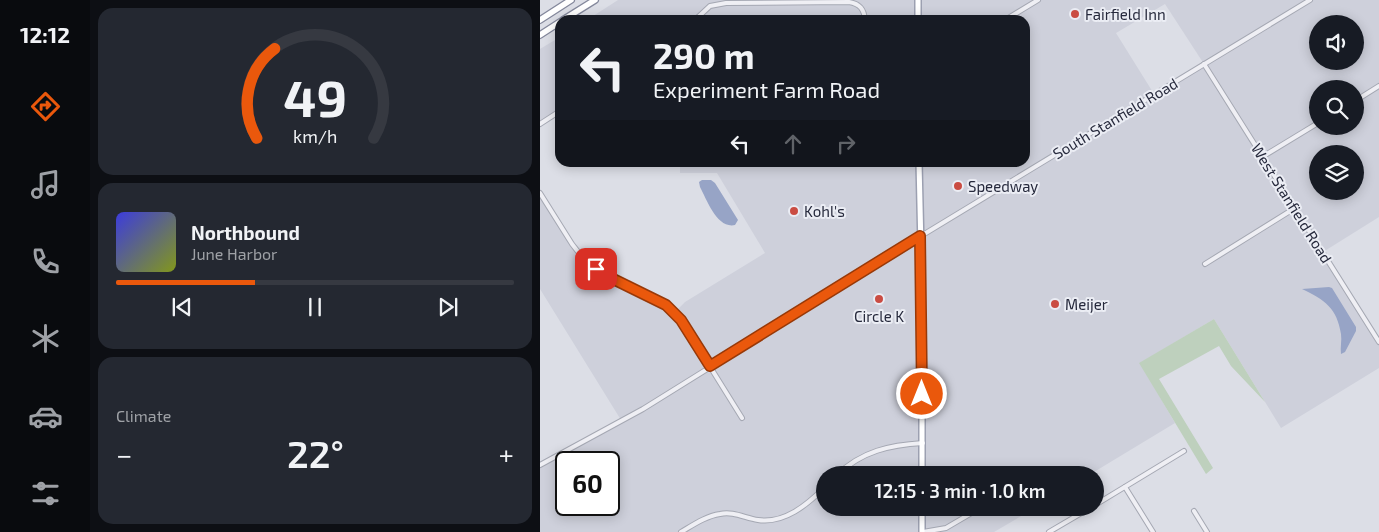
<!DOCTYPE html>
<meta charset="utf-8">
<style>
body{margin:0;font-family:"Exo 2",sans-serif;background:#242831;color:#f1f3f6;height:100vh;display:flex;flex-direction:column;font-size:19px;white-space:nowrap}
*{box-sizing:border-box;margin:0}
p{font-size:16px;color:#9ea1a6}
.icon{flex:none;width:28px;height:28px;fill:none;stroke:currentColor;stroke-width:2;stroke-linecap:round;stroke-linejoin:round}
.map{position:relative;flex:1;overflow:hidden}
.details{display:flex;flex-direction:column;gap:8px;padding:8px;background:#0d0f14;width:450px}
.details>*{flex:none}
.hud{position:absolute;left:15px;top:15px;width:475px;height:152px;border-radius:15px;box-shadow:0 2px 12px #0003;background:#171b24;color:#f1f3f6;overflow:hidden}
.fabs{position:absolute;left:769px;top:15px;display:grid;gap:10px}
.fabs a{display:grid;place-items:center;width:55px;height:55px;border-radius:50%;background:#171b24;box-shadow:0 2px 12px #0003;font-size:25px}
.speed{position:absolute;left:15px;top:451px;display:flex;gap:10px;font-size:25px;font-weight:700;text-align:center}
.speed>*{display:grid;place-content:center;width:65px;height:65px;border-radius:50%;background:#171b24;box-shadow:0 2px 12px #0003;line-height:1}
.speed .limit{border:2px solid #111;border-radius:8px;background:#fff;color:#111}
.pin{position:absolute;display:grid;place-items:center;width:42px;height:42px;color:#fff;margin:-21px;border-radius:10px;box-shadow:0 2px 8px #0006}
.me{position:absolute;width:55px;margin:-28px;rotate:0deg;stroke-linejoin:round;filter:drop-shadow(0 0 4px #0008)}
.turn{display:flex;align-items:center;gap:18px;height:105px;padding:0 15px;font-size:22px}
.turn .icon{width:65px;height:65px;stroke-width:2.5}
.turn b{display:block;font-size:35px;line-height:42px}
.lanes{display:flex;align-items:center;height:48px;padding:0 15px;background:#0003;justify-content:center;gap:25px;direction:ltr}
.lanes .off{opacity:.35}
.big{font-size:38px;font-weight:600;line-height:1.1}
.details .tile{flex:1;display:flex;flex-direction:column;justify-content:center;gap:8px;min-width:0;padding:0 18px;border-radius:15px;background:#242831}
.details .dial{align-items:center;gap:0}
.dial svg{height:130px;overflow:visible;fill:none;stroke:#363941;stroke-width:7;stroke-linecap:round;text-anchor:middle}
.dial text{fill:#f1f3f6;stroke:none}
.song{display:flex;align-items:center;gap:15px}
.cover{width:60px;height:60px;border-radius:8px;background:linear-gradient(135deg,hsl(240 70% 55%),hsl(70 70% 35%))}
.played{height:5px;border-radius:2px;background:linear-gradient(90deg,#ea580c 35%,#363941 35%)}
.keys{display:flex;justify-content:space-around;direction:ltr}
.heat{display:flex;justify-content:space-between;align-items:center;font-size:28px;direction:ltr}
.trip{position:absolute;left:276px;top:466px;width:288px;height:50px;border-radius:25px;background:#171b24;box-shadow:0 2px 12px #0003;font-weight:600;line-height:50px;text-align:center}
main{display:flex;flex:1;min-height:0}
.tab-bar{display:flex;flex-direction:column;width:90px;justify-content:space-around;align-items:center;background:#090b0e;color:#9ea1a6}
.tab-bar .icon{width:35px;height:35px}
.tab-bar .selected{color:#ea580c}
.tab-bar b{font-size:22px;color:#f1f3f6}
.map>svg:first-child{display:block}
.built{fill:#ced0db;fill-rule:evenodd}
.green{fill:#bed0bd}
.water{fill:#97a4c6}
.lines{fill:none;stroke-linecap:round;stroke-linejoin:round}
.minor-casing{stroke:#a5a8b3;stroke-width:6}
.major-casing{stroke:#9ca0b1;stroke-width:8}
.highway-casing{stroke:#84889c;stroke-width:8}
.minor{stroke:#efeff4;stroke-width:4}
.major{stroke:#fff;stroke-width:5}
.highway{stroke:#fff;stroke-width:5.5}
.route-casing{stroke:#983908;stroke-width:12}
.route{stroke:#ea580c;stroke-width:9}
.poi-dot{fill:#ca4c42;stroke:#ebedf4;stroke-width:2}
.labels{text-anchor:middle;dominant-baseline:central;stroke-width:4;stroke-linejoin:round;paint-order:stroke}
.poi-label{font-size:15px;fill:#26293c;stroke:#ebedf4;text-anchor:start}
.street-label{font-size:15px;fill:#26293c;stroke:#ebedf4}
</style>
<main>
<nav class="tab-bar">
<b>12:12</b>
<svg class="icon selected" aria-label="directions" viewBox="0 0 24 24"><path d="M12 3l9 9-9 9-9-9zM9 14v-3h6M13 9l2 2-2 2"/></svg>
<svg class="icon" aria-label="music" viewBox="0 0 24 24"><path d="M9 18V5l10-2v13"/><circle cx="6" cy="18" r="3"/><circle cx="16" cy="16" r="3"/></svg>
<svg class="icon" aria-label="phone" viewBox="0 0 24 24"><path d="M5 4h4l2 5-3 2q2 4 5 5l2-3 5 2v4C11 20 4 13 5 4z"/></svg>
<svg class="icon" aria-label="climate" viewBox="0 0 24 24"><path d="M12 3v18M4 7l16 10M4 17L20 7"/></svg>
<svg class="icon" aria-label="car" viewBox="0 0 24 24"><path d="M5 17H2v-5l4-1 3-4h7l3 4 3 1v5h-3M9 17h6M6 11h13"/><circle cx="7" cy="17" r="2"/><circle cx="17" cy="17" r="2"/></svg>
<svg class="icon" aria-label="filters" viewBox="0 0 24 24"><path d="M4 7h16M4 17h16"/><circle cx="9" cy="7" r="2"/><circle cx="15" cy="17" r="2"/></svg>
</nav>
<section class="details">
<div class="tile dial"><svg viewBox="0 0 100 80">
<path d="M14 69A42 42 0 1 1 86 69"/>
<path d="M14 69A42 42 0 0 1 25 14" stroke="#ea580c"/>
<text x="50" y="56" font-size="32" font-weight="700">49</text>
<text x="50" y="72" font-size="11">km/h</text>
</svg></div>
<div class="tile">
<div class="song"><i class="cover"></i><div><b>Northbound</b><p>June Harbor</p></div></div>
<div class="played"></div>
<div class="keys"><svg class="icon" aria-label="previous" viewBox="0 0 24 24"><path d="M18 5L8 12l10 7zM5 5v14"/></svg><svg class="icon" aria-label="pause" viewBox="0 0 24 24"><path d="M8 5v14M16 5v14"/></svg><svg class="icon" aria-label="next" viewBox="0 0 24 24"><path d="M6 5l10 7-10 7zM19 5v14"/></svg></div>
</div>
<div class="tile"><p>Climate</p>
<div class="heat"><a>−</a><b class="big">22°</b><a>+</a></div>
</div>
</section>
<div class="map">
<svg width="839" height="532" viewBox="0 0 839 532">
<rect width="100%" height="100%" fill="#dcdee6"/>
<g class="built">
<path d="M 78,0 L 839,0 L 839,217 L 783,252 L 839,342 L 839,368 L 741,428 L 674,319 L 600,363 L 635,423 L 549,475 L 285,475 L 285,508 L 495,508 L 454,532 L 0,532 L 0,465 L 81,420 L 0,289 L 0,193 L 38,254 L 56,269 L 119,300 L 135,312 L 145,302 L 225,253 L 177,173 L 140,173 L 140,163 L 485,162 L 485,20 L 47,20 ZM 625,4 L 664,64 L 614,94 L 576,33 ZM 778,24 L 815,24 L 815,61 L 778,61 ZM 778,89 L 815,89 L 815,126 L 778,126 ZM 778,154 L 815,154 L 815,191 L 778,191 ZM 26,462 L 69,462 L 69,505 L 26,505 Z"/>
<path d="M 20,37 L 20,111 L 0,124 L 0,49 Z"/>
</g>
<path class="green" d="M 674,319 L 725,402 L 691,366 L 679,346 L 619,379 L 673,468 L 666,474 L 599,363 Z"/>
<g class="water">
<path d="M 162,180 L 171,180 L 175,183 L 198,220 L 195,225 C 177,229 167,200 160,187 L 159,182 Z"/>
<path d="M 789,287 L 792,288 L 816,327 L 816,331 L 805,352 L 801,354 C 800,347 802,341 801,334 C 797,308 785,300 762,289 Z"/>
</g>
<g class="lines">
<g class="minor-casing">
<g id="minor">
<path d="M 155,20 L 170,6 L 186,3 L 309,2 C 320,4 324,9 325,20"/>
<path d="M 465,20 L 498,0"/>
<path d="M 664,64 L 839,342"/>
<path d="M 815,101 L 839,86"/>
<path d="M 0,124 L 20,111"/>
<path d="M 722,157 L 778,123"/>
<path d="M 0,193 L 32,244 L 46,262 L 65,275 L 119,300 L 141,320 L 202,418"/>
<path d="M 665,264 L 755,208"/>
<path d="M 0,465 L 103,409 L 381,236 L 770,0"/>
<path d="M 297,475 C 322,451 350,445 383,443"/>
<path d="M 585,487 L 613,532"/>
<path d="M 555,505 L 644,451"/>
<path d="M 654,511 L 667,532"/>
<path d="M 141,532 C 153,525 166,516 180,514 C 193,511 205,518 218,520 C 244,524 267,505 285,487"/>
<path d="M 383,532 L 406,528 L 435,511 L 445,509"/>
<path d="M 509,532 L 550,508"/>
</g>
</g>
<g class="major-casing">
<g id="major">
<path d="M 378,20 L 378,0"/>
<path d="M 379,162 L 382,291 L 382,475"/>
<path d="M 382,532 L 382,508"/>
</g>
</g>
<g class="highway-casing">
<g id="highway">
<path d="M 0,20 L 31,0"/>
<path d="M 23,20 L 55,0"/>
<path d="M 0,35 L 20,22"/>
</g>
</g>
<use href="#minor" class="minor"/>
<use href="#major" class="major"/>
<use href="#highway" class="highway"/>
</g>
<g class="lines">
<g class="route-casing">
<path id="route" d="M 56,269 L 65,275 L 126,305 L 141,320 L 170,366 L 380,236 L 382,394"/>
</g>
<use href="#route" class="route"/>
</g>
<g class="poi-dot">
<circle cx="535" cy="14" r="5"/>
<circle cx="418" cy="186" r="5"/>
<circle cx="254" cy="211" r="5"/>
<circle cx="339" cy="299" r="5"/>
<circle cx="515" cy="304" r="5"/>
</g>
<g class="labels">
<g class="poi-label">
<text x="545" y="14">Fairfield Inn</text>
<text x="428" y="186">Speedway</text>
<text x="264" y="211">Kohl's</text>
<text x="525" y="304">Meijer</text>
<text x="339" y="316" text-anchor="middle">Circle K</text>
</g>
<g class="street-label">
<text transform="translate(575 118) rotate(-31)">South Stanfield Road</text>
<text transform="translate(752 203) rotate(58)">West Stanfield Road</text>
</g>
</g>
</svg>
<div class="fabs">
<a><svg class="icon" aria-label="sound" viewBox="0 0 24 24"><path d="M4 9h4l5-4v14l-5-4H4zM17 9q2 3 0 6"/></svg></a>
<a><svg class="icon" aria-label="search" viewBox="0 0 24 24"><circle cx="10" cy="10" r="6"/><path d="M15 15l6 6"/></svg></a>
<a><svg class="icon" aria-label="layers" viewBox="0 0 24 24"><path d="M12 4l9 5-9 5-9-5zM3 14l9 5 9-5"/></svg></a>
</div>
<div class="speed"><div class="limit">60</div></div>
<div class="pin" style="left:56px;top:269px;background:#d93025"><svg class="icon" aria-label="arrive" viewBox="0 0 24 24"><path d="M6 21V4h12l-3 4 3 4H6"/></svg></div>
<svg class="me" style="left:382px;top:394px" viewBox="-20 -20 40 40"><circle r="17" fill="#ea580c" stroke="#fff" stroke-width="3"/><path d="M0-11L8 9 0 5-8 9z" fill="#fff"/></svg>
<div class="trip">12:15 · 3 min · 1.0 km</div>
<div class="hud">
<div class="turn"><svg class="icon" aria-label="left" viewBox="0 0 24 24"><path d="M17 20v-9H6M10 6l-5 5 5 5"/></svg><div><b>290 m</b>Experiment Farm Road</div></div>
<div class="lanes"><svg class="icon" aria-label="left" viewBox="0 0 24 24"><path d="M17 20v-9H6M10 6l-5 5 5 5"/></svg><svg class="icon off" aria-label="ahead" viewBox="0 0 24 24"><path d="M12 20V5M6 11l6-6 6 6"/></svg><svg class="icon off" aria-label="right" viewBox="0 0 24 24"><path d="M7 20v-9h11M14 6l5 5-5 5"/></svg></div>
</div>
</div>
</main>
